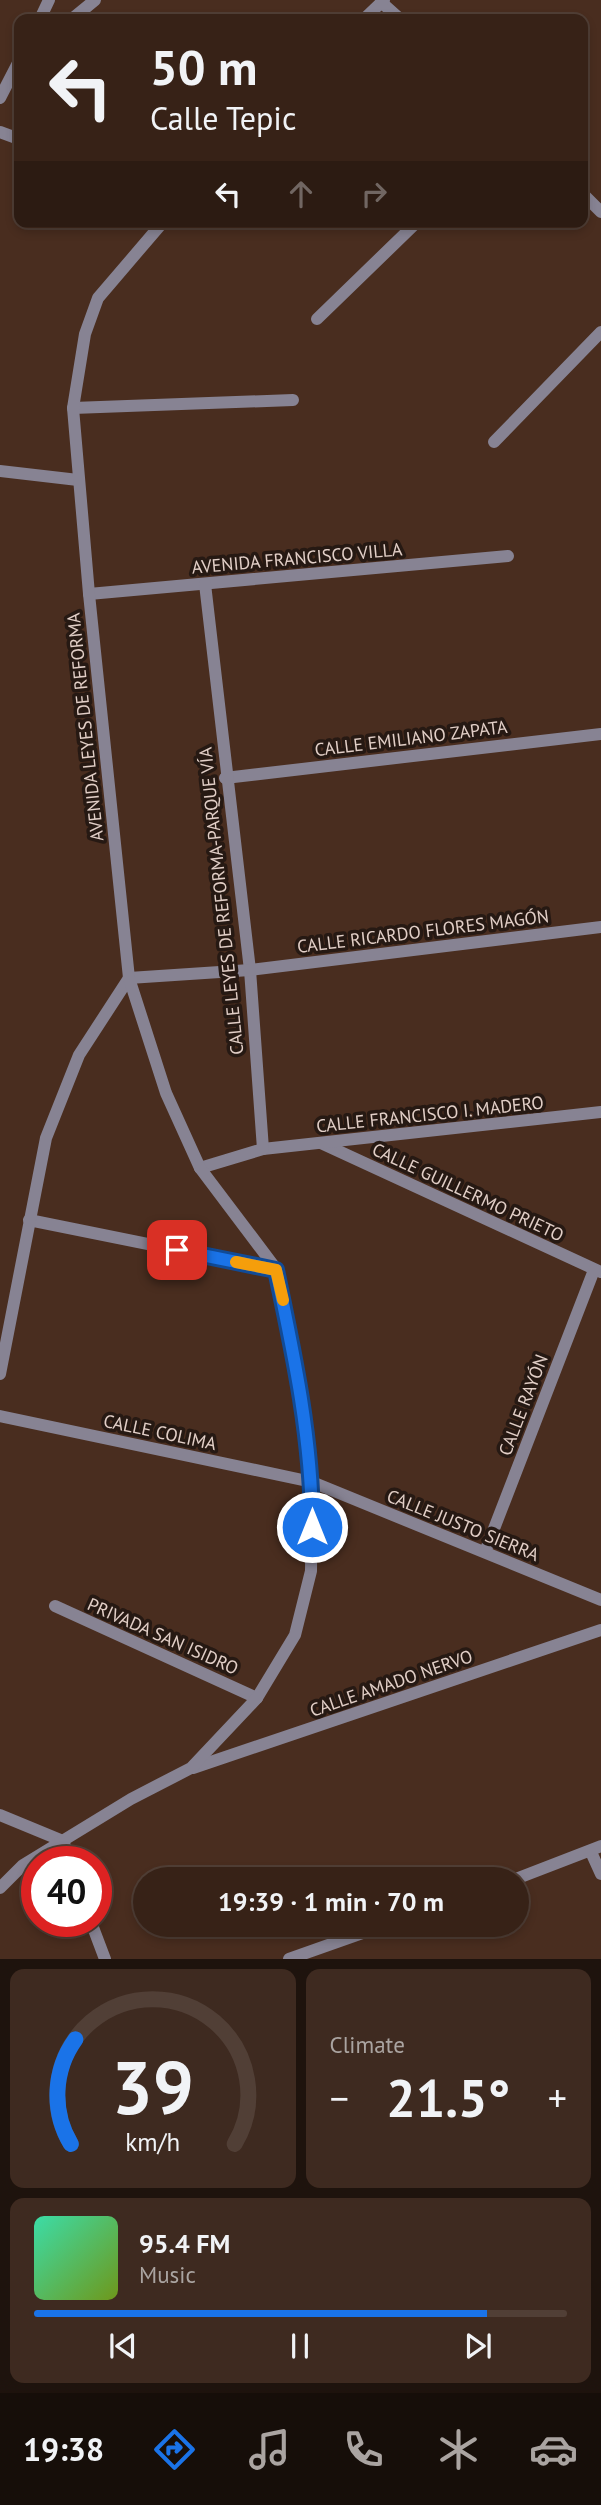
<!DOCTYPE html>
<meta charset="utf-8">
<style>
body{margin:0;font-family:"PT Sans",sans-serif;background:#3e2a20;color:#f1f3f6;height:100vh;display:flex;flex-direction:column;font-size:26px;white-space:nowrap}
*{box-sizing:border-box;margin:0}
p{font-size:23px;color:#aaa4a1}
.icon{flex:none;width:38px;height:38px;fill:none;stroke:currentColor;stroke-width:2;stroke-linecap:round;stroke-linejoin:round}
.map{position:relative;height:1959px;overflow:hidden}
.side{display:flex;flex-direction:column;gap:10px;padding:10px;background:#1e130d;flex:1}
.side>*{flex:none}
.banner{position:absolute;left:14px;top:14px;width:574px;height:214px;border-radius:14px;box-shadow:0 4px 10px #0003,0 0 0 2px #513f36;background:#372217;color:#f1f3f6;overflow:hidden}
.speed{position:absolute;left:21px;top:1846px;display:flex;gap:14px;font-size:35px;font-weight:700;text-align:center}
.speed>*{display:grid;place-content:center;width:91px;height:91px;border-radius:50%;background:#372217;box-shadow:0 4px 10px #0003,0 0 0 2px #513f36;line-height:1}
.speed .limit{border:10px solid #d22;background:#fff;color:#111}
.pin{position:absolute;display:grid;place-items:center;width:60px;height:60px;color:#fff;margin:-30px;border-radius:14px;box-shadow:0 4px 10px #0006}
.me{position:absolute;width:77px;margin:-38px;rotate:0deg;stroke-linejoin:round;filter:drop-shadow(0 0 5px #0008)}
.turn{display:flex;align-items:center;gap:24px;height:147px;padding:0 21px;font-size:32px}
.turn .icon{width:91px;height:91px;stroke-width:2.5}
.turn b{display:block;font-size:49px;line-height:60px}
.lanes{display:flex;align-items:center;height:66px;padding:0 21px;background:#0003;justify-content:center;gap:35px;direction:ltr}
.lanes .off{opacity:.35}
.big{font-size:52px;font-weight:700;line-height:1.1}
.side .card{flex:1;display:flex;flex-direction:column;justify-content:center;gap:10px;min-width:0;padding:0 24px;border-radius:14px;background:#3e2a20}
.side .dial{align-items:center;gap:0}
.dial svg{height:182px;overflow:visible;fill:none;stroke:#513f36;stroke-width:7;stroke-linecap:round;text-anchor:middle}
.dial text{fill:#f1f3f6;stroke:none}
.song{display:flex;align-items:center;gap:21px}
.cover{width:84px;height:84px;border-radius:10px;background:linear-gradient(135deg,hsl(160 70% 55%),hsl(80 70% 35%))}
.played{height:7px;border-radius:4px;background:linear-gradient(90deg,#1a73e8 85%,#513f36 85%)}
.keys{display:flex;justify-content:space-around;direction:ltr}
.heat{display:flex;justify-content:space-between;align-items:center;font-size:38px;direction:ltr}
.side .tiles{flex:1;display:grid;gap:10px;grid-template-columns:1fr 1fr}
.card:last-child{grid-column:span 2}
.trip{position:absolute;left:133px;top:1867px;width:396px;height:70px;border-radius:35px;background:#372217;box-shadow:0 4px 10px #0003,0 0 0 2px #513f36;font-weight:700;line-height:70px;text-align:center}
.menu{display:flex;height:112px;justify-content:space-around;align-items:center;background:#160e09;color:#aaa4a1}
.menu .icon{width:49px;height:49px}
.menu .selected{color:#1a73e8}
.menu b{font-size:32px;color:#f1f3f6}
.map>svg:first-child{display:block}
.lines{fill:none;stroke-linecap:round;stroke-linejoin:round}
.minor{stroke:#878393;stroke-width:12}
.route-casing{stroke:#114b97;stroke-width:18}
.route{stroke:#1a73e8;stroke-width:12}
.slow{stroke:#f59e0b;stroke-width:12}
.labels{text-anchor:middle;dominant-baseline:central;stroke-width:7;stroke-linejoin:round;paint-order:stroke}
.street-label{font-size:18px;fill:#e2cfc7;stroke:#261913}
</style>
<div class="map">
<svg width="601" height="1959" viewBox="0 0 601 1959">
<rect width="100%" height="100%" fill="#492d1f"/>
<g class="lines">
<g class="minor">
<path d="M 381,2 L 400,19"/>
<path d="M 40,19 L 49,0"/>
<path d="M 72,19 L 95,0"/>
<path d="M 364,19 L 384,0"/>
<path d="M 0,98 L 19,61"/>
<path d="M 0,132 L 19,139"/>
<path d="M 583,194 L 601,212"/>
<path d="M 317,319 L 417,222"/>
<path d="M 73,408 L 293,400"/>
<path d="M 494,442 L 601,332"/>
<path d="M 0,471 L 78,480"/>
<path d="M 89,594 L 508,556"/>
<path d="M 225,778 L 601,734"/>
<path d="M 321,1143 L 601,1272"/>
<path d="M 263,1149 L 601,1112"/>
<path d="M 200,1168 L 263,1149 L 250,970 L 205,584"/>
<path d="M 29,1220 L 277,1270"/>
<path d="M 0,1374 L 46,1138 L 79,1055 L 129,978 L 250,970 L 601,927"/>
<path d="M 0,1416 L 312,1482 L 601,1600"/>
<path d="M 485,1552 L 594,1270"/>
<path d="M 55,1606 L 257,1698"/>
<path d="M 193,1768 L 601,1630"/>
<path d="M 0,1815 L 63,1841 L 71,1862"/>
<path d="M 591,1852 L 601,1874"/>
<path d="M 513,1880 L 601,1846"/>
<path d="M 0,1888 L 23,1865 L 131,1799 L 191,1768 L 257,1698 L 295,1635 L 311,1571 L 312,1482 L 301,1388 L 277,1270 L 200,1168 L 166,1093 L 129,978 L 89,594 L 73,408 L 85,334 L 98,298 L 163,222"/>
<path d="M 91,1922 L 105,1959"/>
<path d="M 289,1959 L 385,1925"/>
</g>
</g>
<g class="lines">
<g class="route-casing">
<path id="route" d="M 177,1250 L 276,1270 C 294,1355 312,1439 312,1527"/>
</g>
<use href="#route" class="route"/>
<path class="slow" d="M 236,1262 L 276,1270 L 283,1300"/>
</g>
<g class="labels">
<g class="street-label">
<text transform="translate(297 558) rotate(-5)">AVENIDA FRANCISCO VILLA</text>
<text transform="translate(85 727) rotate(-96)">AVENIDA LEYES DE REFORMA</text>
<text transform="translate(411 738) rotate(-7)">CALLE EMILIANO ZAPATA</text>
<text transform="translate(221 901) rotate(-96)">CALLE LEYES DE REFORMA-PARQUE VÍA</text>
<text transform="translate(423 931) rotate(-7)">CALLE RICARDO FLORES MAGÓN</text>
<text transform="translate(430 1114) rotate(-6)">CALLE FRANCISCO I. MADERO</text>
<text transform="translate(468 1192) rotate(25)">CALLE GUILLERMO PRIETO</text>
<text transform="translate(523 1405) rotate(-69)">CALLE RAYÓN</text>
<text transform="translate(160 1432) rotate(12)">CALLE COLIMA</text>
<text transform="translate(463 1525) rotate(22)">CALLE JUSTO SIERRA</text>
<text transform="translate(163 1636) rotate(24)">PRIVADA SAN ISIDRO</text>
<text transform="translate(391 1683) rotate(-19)">CALLE AMADO NERVO</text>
</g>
</g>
</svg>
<div class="speed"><div class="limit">40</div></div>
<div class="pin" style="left:177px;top:1250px;background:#d93025"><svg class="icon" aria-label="arrive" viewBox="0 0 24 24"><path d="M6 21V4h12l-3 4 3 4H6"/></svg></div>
<svg class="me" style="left:312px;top:1527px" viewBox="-20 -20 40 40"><circle r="17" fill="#1a73e8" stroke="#fff" stroke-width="3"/><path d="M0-11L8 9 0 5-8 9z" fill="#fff"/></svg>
<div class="trip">19:39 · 1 min · 70 m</div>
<div class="banner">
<div class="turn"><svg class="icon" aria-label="left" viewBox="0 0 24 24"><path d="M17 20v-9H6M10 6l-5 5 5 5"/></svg><div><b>50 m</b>Calle Tepic</div></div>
<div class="lanes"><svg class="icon" aria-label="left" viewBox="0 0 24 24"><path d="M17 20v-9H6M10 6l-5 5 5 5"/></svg><svg class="icon off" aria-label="ahead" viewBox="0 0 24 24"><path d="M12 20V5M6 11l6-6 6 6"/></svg><svg class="icon off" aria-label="right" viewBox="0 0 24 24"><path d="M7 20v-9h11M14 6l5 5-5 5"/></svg></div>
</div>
</div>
<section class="side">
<div class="tiles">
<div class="card dial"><svg viewBox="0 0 100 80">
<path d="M14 69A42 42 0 1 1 86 69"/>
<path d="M14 69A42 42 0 0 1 16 23" stroke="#1a73e8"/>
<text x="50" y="56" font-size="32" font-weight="700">39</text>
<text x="50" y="72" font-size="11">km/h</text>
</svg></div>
<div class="card"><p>Climate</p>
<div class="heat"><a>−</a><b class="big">21.5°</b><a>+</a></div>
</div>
<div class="card">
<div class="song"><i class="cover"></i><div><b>95.4 FM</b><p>Music</p></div></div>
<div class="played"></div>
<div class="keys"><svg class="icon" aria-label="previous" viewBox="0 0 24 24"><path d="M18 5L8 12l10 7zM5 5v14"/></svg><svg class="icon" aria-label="pause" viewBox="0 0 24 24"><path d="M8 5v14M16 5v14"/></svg><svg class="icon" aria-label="next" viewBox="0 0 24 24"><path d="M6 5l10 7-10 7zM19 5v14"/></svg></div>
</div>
</div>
</section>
<nav class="menu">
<b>19:38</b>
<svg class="icon selected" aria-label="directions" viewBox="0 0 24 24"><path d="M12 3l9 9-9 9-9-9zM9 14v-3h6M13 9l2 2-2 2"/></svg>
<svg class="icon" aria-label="music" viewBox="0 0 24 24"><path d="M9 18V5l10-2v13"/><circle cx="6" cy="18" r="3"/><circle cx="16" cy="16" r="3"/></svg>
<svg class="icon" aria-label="phone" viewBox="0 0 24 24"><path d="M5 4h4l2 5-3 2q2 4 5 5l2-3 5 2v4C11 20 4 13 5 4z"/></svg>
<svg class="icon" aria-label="climate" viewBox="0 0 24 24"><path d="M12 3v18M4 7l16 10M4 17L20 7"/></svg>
<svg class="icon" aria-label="car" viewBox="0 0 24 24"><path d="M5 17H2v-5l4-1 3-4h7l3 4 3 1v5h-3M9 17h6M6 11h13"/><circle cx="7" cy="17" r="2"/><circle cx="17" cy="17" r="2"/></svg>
</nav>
